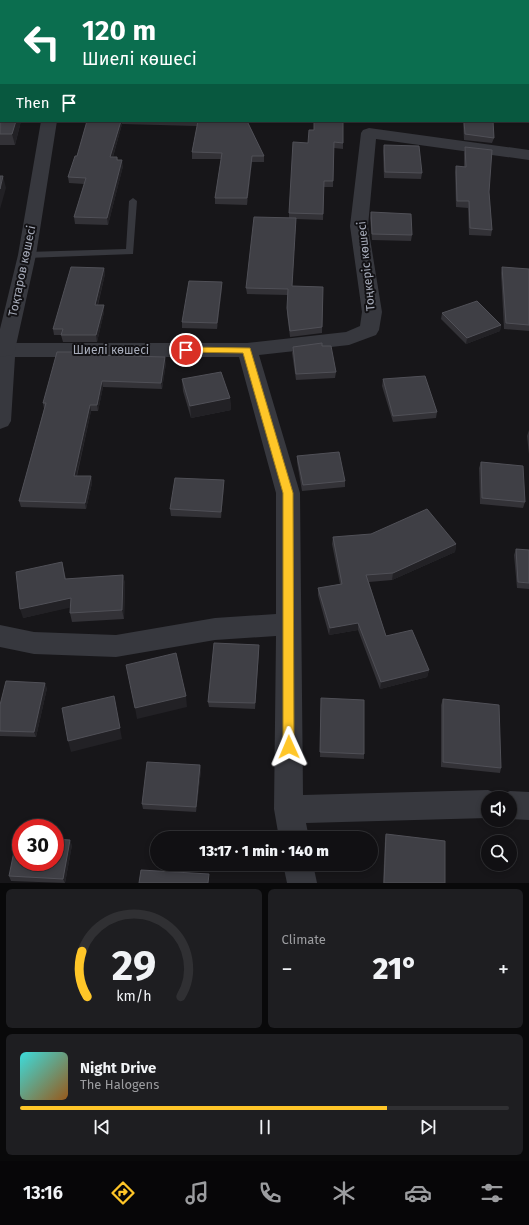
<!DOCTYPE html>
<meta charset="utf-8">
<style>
body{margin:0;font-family:"Fira Sans",sans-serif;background:#1e1e21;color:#f1f3f6;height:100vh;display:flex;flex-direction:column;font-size:15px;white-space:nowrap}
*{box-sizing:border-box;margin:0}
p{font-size:13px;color:#9c9da0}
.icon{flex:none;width:22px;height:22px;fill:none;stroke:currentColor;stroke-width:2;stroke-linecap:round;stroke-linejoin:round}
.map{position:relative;height:883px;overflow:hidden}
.sheet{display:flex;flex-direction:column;gap:6px;padding:6px;background:#09090a;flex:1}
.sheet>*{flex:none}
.banner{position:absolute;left:0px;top:0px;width:529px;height:122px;box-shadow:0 2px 6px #0003,0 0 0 1px #303033;background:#0b6e4f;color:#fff;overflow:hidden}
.buttons{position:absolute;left:481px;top:791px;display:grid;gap:8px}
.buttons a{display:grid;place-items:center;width:36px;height:36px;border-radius:50%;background:#111013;box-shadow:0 2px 6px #0003,0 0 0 1px #303033;font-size:20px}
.speed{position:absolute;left:12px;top:819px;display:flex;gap:8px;font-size:20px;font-weight:700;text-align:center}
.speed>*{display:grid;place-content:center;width:52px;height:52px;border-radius:50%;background:#111013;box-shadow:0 2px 6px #0003,0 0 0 1px #303033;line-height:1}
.speed .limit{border:6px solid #d22;background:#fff;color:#111}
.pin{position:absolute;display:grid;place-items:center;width:34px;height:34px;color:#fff;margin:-17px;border:2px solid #fff;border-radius:50%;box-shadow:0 1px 4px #0007}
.me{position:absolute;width:44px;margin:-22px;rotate:359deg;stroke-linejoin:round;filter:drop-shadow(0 0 3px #0008)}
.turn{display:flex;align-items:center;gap:14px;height:84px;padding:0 16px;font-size:18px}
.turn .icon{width:52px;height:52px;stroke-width:2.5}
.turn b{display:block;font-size:28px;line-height:34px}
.then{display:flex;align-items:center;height:38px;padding:0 16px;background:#0003;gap:8px;font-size:15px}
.big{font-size:30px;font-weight:800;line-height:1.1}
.sheet .widget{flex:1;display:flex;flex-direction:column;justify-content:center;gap:6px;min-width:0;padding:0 14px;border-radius:6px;background:#1e1e21}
.sheet .dial{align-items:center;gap:0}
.dial svg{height:104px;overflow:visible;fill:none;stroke:#303033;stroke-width:7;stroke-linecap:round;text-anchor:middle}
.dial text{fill:#f1f3f6;stroke:none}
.song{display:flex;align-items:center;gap:12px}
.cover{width:48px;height:48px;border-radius:6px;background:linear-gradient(135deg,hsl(180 70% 55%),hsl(30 70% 35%))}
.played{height:4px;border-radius:2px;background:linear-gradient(90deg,#ffc628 75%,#303033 75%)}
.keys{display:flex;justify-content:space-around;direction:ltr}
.heat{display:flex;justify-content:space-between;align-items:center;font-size:22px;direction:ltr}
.sheet .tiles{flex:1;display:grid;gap:6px;grid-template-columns:1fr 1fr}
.widget:last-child{grid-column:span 2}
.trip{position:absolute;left:150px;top:831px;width:228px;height:40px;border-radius:20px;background:#111013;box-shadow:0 2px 6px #0003,0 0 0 1px #303033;font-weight:800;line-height:40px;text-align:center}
.dock{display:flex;height:64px;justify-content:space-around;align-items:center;background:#070608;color:#9c9da0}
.dock .icon{width:28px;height:28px}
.dock .selected{color:#ffc628}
.dock b{font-size:18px;color:#f1f3f6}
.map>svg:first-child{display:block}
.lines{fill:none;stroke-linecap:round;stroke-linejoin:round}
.service{fill:#37383e;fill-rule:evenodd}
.minor{fill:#37383e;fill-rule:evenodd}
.tertiary{fill:#37383e;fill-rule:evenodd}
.wall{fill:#333237}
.shaded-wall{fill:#222125}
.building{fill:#3f3f45;stroke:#505057}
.route{fill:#ffc628;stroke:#a6811a}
.labels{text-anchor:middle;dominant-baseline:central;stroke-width:4;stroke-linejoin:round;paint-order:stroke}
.street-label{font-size:12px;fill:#a7acba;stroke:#121114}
</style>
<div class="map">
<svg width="529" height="883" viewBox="0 0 529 883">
<rect width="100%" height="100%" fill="#171619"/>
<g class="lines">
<path class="service" d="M 133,198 L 137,201 L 133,254 L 27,258 L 22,255 L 27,252 L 126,249 L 129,201 Z"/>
<g class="minor">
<rect x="70" y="0" width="14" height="1"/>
<rect x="0" y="47" width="1" height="8"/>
<path d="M 528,79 L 529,80 L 529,93 L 528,92 Z"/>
<path d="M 369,128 L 529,150 L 529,160 L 376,139 L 368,226 L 382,312 L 379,330 L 376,335 L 349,345 L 259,355 L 300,493 L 303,795 L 488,790 L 498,794 L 499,796 L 510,791 L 529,792 L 529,820 L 510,819 L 510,798 L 488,798 L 488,818 L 306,823 L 309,838 L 279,838 L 274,809 L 276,636 L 215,640 L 116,657 L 34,654 L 0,647 L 0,625 L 34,632 L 116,635 L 215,618 L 276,614 L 276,493 L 239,357 L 15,357 L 11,421 L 8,426 L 0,429 L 0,345 L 5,343 L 247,343 L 346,332 L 360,326 L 362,312 L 350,226 L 361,133 L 363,130 Z"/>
<path d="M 283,864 L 313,864 L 317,883 L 287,883 Z"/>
</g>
<g class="tertiary">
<path d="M 517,0 L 529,0 L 529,4 L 528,1 L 516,1 Z"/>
<path d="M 41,121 L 57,121 L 36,255 L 15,350 L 12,355 L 0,357 L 0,329 L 18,255 Z"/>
</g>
</g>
<g class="wall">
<path d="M 0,83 L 21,121 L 15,145 L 0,145 Z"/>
<path d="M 82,121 L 247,121 L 264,156 L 264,162 L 252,162 L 247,205 L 215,204 L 215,198 L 221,159 L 192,159 L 192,152 L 197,126 L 122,124 L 113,157 L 117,157 L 118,160 L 123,166 L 108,225 L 75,224 L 74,217 L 84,184 L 69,183 L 68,177 L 77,156 L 87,123 L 82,123 Z"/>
<path d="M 463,121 L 493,121 L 494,138 L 492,143 L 464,140 Z"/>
<path d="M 314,130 L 343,143 L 343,149 L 334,148 L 333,187 L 324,187 L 323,220 L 296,219 L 292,286 L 323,287 L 322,333 L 290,337 L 287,314 L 288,295 L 247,294 L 246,288 L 289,218 L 289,213 L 308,143 Z"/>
<path d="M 384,145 L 422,173 L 421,179 L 384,178 L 383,151 Z"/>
<path d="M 465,147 L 489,192 L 492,230 L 491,236 L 469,235 L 468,208 L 456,207 L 455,172 L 456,166 L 464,167 L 464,153 Z"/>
<path d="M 371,212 L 412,235 L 411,241 L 372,240 L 370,218 Z"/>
<path d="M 502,267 L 529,269 L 529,331 L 504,329 L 501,273 Z"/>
<path d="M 104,268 L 105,274 L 98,305 L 104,312 L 97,342 L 63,342 L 61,335 L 54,335 L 53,329 Z"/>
<path d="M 222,288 L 217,329 L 182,328 L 182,322 Z"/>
<path d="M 442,313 L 501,325 L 500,331 L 466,344 L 441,319 Z"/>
<path d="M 293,347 L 336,372 L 335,378 L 296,380 L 292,353 Z"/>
<path d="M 92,352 L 93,355 L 166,363 L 162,389 L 103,387 L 98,411 L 91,411 L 77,476 L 91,476 L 92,483 L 86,509 L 21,507 L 19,501 L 44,409 L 43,403 Z"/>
<path d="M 182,379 L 230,398 L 231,410 L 191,418 L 183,391 Z"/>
<path d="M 383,379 L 437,412 L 436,418 L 393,422 L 382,386 Z"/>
<path d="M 529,430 L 529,454 L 527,436 Z"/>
<path d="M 297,456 L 345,481 L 345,487 L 302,491 L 297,462 Z"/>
<path d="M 481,462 L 525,502 L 523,508 L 480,504 L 479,468 Z"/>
<path d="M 224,480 L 224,486 L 221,518 L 171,516 L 170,509 Z"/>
<path d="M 333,537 L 456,544 L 455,552 L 392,580 L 369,582 L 386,636 L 429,670 L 427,677 L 380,689 L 358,630 L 329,635 L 318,595 L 318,588 L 340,584 L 332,544 Z"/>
<path d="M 516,549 L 529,550 L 529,589 L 517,588 L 514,555 Z"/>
<path d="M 62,562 L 66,579 L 123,575 L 125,584 L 124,619 L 72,622 L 70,613 L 70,607 L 23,618 Z"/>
<path d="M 259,651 L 255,709 L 209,707 L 208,702 Z"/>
<path d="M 47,688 L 36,737 L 0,736 L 0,705 Z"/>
<path d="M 321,698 L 364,754 L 364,759 L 320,757 Z"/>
<path d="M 443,699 L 501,768 L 500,773 L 441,767 L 441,705 Z"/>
<path d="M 200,765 L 201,770 L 196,812 L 143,809 L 142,804 Z"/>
<path d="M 386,834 L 445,883 L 383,883 L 385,839 Z"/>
<path d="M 72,845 L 65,883 L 11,881 L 9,876 Z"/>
</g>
<g class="shaded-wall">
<rect x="50" y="0" width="6" height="1"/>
<path d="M 16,121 L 21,121 L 15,145 L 12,134 Z"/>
<path d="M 121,121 L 122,121 L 122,124 L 111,163 L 110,157 Z"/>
<path d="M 252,156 L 252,162 L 247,205 L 247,198 Z"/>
<path d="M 122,160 L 123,166 L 108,225 L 107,218 Z"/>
<path d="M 3,176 L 6,188 L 0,209 L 0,189 Z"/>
<path d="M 104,268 L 105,274 L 96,311 L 95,305 Z"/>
<path d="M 222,282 L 222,288 L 217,329 L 217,323 Z"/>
<path d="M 104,305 L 104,312 L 97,342 L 96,335 Z"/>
<path d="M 501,325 L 500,331 L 466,344 L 467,338 Z"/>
<path d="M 165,357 L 166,363 L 162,389 L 161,383 Z"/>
<path d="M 102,381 L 103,387 L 98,411 L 97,405 Z"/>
<path d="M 230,398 L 231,410 L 191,418 L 190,406 Z"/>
<path d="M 90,405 L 91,411 L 75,482 L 74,476 Z"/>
<path d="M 91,476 L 92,483 L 86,509 L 85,503 Z"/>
<path d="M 224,480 L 224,486 L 221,518 L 221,512 Z"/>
<path d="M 456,544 L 455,552 L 392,580 L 393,573 Z"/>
<path d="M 123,575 L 125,584 L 124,619 L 122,610 Z"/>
<path d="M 71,598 L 73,607 L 23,618 L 20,609 Z"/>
<path d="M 358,623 L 358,630 L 329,635 L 330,628 Z"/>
<path d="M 259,645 L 259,651 L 255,709 L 255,703 Z"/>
<path d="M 429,670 L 427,677 L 380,689 L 381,682 Z"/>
<path d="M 45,683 L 47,688 L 36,737 L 34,732 Z"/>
<path d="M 114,696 L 122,739 L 71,752 L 68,741 Z"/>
<path d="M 186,696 L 187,707 L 137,719 L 135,708 Z"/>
<path d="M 200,765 L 201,770 L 196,812 L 196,807 Z"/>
<path d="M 70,840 L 72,845 L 65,883 L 63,879 Z"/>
</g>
<g class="building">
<rect x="23" y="0" width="27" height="1"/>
<rect x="110" y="0" width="23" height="1"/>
<rect x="200" y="0" width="15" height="1"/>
<path d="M 352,0 L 388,0 L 389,1 L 353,1 Z"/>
<path d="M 459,0 L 481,0 L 481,1 L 460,1 Z"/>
<path d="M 1,80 L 1,121 L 16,121 L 12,134 L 0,134 L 0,83 Z"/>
<path d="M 87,121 L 121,121 L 110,157 L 117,157 L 117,160 L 122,160 L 107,218 L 74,217 L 86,178 L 68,177 L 75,156 L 77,156 Z"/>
<path d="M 198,121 L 247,121 L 264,156 L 252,156 L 247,198 L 215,198 L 222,153 L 192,152 Z"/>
<path d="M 314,121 L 343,121 L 343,143 L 334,142 L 333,181 L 324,181 L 323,214 L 289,213 L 293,142 L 308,143 L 309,130 L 314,130 Z"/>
<path d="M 464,121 L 493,121 L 494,138 L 465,134 Z"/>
<path d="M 384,145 L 419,146 L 422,173 L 385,172 Z"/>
<path d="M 465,147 L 492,150 L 489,192 L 492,230 L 470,228 L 469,201 L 457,201 L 456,166 L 466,167 Z"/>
<path d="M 0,176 L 3,176 L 0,189 Z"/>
<path d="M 371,212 L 411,214 L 412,235 L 372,234 Z"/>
<path d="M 254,217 L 296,218 L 292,286 L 323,287 L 322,327 L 290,331 L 287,308 L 288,289 L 246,288 Z"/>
<path d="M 71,267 L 104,268 L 95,305 L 104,305 L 96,335 L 61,335 L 63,329 L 53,329 Z"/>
<path d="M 502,267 L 529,269 L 529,325 L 506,323 Z"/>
<path d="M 189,281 L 222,282 L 217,323 L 182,322 Z"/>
<path d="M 477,301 L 501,325 L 467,338 L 442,313 Z"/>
<path d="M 322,343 L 322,346 L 331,346 L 336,372 L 296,374 L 293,347 Z"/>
<path d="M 57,352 L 92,352 L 92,355 L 165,357 L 161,383 L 102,381 L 97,405 L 90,405 L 74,476 L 91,476 L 85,503 L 19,501 L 46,403 L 43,403 Z"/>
<path d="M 221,372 L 230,398 L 190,406 L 182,379 Z"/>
<path d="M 425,376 L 437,412 L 393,416 L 383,379 Z"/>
<path d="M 339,452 L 345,481 L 303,485 L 297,456 Z"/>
<path d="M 481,462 L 523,466 L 525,502 L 482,498 Z"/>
<path d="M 175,478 L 224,480 L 221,512 L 170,509 Z"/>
<path d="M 427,509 L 456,544 L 393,573 L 366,575 L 386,636 L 412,630 L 429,670 L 381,682 L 358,623 L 330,628 L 318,588 L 342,584 L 333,537 L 371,534 Z"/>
<path d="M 516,549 L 529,550 L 529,583 L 518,582 Z"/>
<path d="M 62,562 L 65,579 L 123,575 L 122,610 L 70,613 L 71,598 L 20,609 L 16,572 Z"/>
<path d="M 214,643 L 259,645 L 255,703 L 208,702 Z"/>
<path d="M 176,653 L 186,696 L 135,708 L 126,665 Z"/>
<path d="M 6,681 L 45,683 L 34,732 L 0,731 L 0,705 Z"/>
<path d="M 114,696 L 120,728 L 68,741 L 62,708 Z"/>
<path d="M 321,698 L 364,700 L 364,754 L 320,752 Z"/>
<path d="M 443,699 L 499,705 L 501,768 L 443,762 Z"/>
<path d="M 147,762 L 200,765 L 196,807 L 142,804 Z"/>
<path d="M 386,834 L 445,841 L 445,883 L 384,883 Z"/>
<path d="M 17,837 L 21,838 L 21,862 L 55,862 L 55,839 L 70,840 L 63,879 L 9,876 Z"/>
<path d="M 141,870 L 209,874 L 208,883 L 139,883 Z"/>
</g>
<path class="route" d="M 186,347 L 250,348 L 293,493 L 294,747 L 293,751 L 289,753 L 285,751 L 283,747 L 283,493 L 243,353 L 183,352 L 182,350 L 183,348 Z"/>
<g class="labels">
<g class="street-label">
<text transform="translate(366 266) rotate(-96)">Тоңкерiс көшесі</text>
<text transform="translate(22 271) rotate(-78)">Тоқтаров көшесі</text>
<text x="111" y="350">Шиелі көшесі</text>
</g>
</g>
</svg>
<div class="buttons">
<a><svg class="icon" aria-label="sound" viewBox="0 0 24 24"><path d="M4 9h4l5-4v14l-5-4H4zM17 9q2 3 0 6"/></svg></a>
<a><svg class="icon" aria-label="search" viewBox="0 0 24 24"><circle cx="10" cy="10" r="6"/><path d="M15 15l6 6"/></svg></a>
</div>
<div class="speed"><div class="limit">30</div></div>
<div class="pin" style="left:186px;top:350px;background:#d93025"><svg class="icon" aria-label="arrive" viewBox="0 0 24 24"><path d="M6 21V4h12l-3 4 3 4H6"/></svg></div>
<svg class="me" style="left:289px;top:747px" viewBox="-20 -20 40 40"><path d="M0-17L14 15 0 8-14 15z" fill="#ffc628" stroke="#fff" stroke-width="4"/></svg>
<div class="trip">13:17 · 1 min · 140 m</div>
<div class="banner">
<div class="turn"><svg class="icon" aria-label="left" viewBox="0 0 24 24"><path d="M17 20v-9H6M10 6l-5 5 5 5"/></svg><div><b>120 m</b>Шиелі көшесі</div></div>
<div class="then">Then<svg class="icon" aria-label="arrive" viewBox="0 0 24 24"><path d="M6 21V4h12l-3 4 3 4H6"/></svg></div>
</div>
</div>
<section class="sheet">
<div class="tiles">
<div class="widget dial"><svg viewBox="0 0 100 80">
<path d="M14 69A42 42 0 1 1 86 69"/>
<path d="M14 69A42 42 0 0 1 10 34" stroke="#ffc628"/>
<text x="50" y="56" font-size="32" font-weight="700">29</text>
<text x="50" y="72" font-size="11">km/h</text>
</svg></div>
<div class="widget"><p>Climate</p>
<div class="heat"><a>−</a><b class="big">21°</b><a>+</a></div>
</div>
<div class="widget">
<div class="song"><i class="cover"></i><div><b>Night Drive</b><p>The Halogens</p></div></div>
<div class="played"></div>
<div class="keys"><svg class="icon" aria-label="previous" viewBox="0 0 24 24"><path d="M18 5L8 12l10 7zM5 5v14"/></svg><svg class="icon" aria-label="pause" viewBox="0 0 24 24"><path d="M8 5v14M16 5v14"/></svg><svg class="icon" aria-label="next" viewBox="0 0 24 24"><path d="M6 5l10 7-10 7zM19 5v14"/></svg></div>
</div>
</div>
</section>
<nav class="dock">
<b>13:16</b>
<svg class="icon selected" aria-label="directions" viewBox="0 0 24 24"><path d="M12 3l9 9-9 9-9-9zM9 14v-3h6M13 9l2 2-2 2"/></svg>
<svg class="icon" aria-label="music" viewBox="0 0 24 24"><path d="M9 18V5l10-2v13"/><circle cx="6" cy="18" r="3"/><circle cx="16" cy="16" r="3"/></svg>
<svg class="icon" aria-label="phone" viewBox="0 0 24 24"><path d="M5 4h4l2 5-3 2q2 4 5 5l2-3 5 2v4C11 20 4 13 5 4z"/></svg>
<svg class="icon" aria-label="climate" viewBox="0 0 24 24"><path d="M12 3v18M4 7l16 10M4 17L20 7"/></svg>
<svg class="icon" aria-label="car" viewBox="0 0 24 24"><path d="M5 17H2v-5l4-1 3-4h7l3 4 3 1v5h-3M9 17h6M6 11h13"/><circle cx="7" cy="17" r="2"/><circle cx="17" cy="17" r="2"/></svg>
<svg class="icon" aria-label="filters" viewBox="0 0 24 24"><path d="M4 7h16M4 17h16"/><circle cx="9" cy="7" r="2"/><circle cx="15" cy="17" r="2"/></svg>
</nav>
